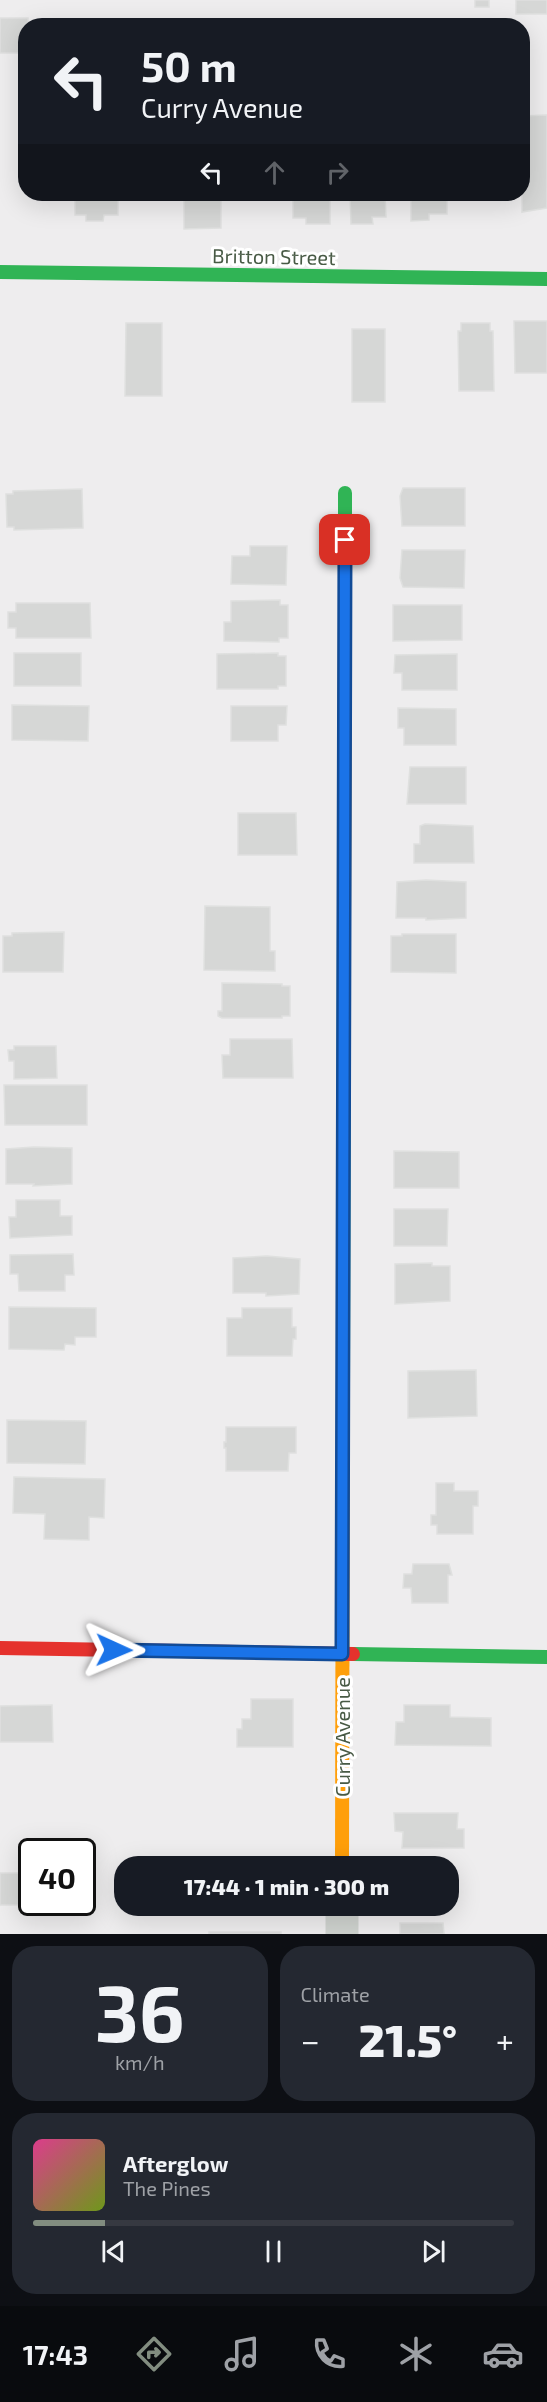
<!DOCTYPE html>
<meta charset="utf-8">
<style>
body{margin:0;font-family:"Exo 2",sans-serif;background:#242831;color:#f1f3f6;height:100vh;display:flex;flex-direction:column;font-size:22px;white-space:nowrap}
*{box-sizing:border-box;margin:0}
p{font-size:20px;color:#9ea1a6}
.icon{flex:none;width:33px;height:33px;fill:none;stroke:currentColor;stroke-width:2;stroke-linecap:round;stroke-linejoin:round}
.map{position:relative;height:1934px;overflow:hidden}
.sheet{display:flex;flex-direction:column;gap:12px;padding:12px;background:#0d0f14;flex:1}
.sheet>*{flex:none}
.guide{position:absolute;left:18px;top:18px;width:512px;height:183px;border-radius:24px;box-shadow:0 6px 24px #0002;background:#171b24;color:#f1f3f6;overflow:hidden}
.speed{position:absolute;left:18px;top:1838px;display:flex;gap:12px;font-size:30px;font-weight:700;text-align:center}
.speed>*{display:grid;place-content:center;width:78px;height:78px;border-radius:50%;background:#171b24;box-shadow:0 6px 24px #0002;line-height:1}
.speed .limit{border:3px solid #111;border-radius:9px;background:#fff;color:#111}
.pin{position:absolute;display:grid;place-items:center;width:51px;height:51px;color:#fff;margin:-26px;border-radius:12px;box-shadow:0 3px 9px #0006}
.me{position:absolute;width:66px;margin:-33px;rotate:91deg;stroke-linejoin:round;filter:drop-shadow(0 0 4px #0008)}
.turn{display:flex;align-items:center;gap:21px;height:126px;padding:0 24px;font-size:27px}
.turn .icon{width:78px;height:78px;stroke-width:2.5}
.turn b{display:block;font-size:42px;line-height:51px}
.lanes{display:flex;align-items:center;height:57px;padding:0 24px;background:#0003;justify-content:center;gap:30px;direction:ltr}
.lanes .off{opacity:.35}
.big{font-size:45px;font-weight:800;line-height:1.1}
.sheet .tile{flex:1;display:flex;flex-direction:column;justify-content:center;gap:9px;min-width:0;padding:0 21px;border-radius:24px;background:#242831}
.sheet .dial{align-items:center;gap:0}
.dial b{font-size:78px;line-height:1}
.song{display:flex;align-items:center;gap:18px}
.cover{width:72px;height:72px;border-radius:9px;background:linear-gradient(135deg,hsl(330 70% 55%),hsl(80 70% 35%))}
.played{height:6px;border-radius:3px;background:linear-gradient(90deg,#828d80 15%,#363941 15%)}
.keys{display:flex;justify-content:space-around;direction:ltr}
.heat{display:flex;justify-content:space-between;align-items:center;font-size:33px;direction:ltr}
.sheet .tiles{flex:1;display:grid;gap:12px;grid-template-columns:1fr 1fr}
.tile:last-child{grid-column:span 2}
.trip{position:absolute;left:114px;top:1856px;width:345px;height:60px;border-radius:24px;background:#171b24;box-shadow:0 6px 24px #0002;font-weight:800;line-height:60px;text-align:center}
.menu{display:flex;height:96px;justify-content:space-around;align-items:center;background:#090b0e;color:#9ea1a6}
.menu .icon{width:42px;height:42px}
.menu .current{color:#828d80}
.menu b{font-size:27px;color:#f1f3f6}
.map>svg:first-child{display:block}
.building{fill:#d6d7d6;stroke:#dfe0df;stroke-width:1.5}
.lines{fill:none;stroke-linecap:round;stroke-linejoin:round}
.street{stroke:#cfd3cf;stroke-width:33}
.fast{stroke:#30b455;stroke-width:14}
.slow{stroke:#ff9f0a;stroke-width:14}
.jam{stroke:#e5322d;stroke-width:14}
.route-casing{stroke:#114b97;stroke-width:15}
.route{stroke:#1a73e8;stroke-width:10}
.labels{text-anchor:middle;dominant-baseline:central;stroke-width:6;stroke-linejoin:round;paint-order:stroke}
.street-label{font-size:20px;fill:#485a45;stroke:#fff}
</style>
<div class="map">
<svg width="547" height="1934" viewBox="0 0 547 1934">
<rect width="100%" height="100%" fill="#eeedee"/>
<g class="building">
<rect x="475" y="0" width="14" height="7"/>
<rect x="516" y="0" width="31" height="14"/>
<path d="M 0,18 L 28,18 L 28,26 L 26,26 L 26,53 L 0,53 Z"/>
<path d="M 547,115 L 547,208 L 522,212 L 522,116 Z"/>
<path d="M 75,194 L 118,194 L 118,215 L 104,215 L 103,221 L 86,221 L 86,215 L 75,215 Z"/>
<path d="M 184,194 L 221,194 L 221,228 L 184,229 Z"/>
<path d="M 237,194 L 277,194 L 277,196 L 238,196 Z"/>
<path d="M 293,194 L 330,194 L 330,224 L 306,224 L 306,218 L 293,218 Z"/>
<path d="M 350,194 L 385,194 L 386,217 L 372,217 L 373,224 L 351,224 Z"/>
<path d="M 411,194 L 447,194 L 447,214 L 429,214 L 429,220 L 411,221 Z"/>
<path d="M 464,194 L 503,194 L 503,200 L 481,200 L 481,195 Z"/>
<path d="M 514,321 L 547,321 L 547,373 L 515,373 Z"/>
<path d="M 126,323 L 162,323 L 162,396 L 125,396 Z"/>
<path d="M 461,323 L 490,323 L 490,331 L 493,331 L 494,391 L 459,391 L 458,331 L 461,331 Z"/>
<rect x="352" y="329" width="33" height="73"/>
<path d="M 403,488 L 465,488 L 465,526 L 402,526 L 400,496 Z"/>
<path d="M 82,489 L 83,528 L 14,530 L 14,527 L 7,527 L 6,494 L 13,494 L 13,491 Z"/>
<path d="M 250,546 L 287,546 L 286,585 L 231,584 L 232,556 L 250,556 Z"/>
<path d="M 402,550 L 465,550 L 464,588 L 403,587 L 400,578 Z"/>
<path d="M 280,600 L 280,605 L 288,605 L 288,638 L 279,638 L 279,642 L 224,641 L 224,622 L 231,622 L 231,601 Z"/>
<path d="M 16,603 L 90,603 L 91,638 L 16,638 L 16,628 L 8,628 L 8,612 L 16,612 Z"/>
<path d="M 393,605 L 462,605 L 462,640 L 393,641 Z"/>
<rect x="14" y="653" width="67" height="33"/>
<path d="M 278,653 L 278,656 L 286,656 L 286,686 L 278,686 L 278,689 L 217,689 L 217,654 Z"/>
<path d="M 457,654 L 457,690 L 402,690 L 402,673 L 394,673 L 395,655 Z"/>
<path d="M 12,705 L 89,706 L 88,741 L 12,740 Z"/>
<path d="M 231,706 L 287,706 L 286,725 L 278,725 L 278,741 L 231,741 Z"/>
<path d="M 398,708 L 456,709 L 456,745 L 404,745 L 404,728 L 398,728 Z"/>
<path d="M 410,767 L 466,767 L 466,804 L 407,804 Z"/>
<path d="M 238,813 L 296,813 L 297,855 L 238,855 Z"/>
<path d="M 425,824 L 473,826 L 474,863 L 414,863 L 414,844 L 420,844 L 420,826 Z"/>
<path d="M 426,880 L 466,882 L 466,918 L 426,920 L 426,918 L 396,918 L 397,882 Z"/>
<path d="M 205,906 L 270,907 L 270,951 L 275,951 L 275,971 L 204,970 Z"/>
<path d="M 64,932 L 63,972 L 3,972 L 3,936 L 12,936 L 12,933 Z"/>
<path d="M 402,934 L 456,934 L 456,973 L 391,972 L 391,936 L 402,936 Z"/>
<path d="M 222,983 L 282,984 L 282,986 L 290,986 L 290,1016 L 282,1016 L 282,1018 L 222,1018 L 218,1016 L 218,1011 L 222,1011 Z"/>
<path d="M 230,1039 L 292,1039 L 293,1078 L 223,1078 L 222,1055 L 230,1055 Z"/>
<path d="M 14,1046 L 56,1046 L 57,1078 L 14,1079 L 14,1061 L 9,1061 L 8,1050 L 14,1050 Z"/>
<path d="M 4,1085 L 87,1085 L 87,1125 L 5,1125 Z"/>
<path d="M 34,1147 L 72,1148 L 72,1184 L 33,1186 L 34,1184 L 6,1184 L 6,1149 Z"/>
<path d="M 394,1151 L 459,1152 L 459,1188 L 394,1188 Z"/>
<path d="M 16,1200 L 60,1200 L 60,1216 L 72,1216 L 72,1235 L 10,1238 L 9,1217 L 16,1217 Z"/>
<path d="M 394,1209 L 448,1209 L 447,1246 L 394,1246 Z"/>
<path d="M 73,1254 L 74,1275 L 65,1275 L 65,1291 L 19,1291 L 18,1274 L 10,1274 L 10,1255 Z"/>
<path d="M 267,1256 L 300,1259 L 299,1294 L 266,1296 L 266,1293 L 233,1293 L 233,1258 Z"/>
<path d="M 432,1263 L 432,1266 L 450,1266 L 450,1301 L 395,1304 L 395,1264 Z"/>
<path d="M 9,1307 L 96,1308 L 96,1337 L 75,1337 L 75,1345 L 65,1344 L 64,1350 L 9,1349 Z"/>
<path d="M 242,1308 L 292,1308 L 292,1327 L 296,1327 L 296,1339 L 293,1339 L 292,1356 L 227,1356 L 227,1318 L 242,1318 Z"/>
<path d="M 476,1370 L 477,1416 L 408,1418 L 408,1371 Z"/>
<path d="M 7,1420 L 86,1421 L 85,1464 L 7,1463 Z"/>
<path d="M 226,1427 L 296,1427 L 296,1453 L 289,1453 L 288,1471 L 226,1471 L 226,1448 L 224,1448 L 224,1442 L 226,1442 Z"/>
<path d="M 14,1477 L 105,1479 L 104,1518 L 89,1517 L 89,1540 L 44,1539 L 45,1514 L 13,1513 Z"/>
<path d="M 436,1483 L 454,1483 L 454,1491 L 478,1491 L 478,1506 L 473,1506 L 473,1534 L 437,1534 L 437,1525 L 431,1525 L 431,1515 L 436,1515 Z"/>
<path d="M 413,1564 L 449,1564 L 452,1575 L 448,1575 L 448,1603 L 412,1603 L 411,1588 L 403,1588 L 404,1574 L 412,1574 Z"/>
<path d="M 251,1699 L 293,1699 L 293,1747 L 237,1747 L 237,1729 L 242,1729 L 242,1719 L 251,1719 Z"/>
<path d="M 52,1705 L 53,1742 L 0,1742 L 0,1706 Z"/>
<path d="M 404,1705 L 450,1705 L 450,1717 L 491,1718 L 491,1746 L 395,1745 L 396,1722 L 404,1722 Z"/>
<path d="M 394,1813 L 458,1813 L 457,1829 L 464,1829 L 464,1848 L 402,1848 L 403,1832 L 395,1831 Z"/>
<path d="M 0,1873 L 32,1873 L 32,1902 L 82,1902 L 82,1873 L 87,1873 L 88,1905 L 0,1905 Z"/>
<path d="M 400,1923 L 443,1923 L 444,1934 L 400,1934 Z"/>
<rect x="209" y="1932" width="72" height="2"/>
</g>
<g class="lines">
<path class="street" d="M 342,1934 L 342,1905"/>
<g class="fast">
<path d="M 0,272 L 547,279"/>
<path d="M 345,618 L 345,493"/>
<path d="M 343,1385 L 344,919"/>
<path d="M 353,1654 L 547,1657"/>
</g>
<g class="slow">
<path d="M 344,919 L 345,618"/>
<path d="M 342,1866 L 343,1385"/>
</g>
<path class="jam" d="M 0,1648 L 353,1654"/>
</g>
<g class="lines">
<g class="route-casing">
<path id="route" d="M 114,1650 L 342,1654 L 345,540"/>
</g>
<use href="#route" class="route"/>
</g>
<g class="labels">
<g class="street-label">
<text transform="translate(274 256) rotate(1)">Britton Street</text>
<text transform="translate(342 1737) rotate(-90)">Curry Avenue</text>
</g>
</g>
</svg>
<div class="speed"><div class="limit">40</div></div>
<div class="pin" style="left:345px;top:540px;background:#d93025"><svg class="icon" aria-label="arrive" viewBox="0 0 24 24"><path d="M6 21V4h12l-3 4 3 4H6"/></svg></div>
<svg class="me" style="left:114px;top:1650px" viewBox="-20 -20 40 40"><path d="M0-17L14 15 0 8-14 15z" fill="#1a73e8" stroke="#fff" stroke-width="4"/></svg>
<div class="trip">17:44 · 1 min · 300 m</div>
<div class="guide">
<div class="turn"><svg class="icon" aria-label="left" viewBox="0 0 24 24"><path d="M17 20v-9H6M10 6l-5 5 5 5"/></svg><div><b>50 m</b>Curry Avenue</div></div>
<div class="lanes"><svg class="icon" aria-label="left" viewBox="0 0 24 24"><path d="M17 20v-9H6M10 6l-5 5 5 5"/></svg><svg class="icon off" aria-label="ahead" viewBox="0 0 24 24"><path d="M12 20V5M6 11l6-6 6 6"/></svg><svg class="icon off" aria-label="right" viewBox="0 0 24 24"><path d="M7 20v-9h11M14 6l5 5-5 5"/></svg></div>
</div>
</div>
<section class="sheet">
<div class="tiles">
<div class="tile dial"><b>36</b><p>km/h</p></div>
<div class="tile"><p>Climate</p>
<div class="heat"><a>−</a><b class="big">21.5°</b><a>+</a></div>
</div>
<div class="tile">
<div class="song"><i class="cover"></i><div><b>Afterglow</b><p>The Pines</p></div></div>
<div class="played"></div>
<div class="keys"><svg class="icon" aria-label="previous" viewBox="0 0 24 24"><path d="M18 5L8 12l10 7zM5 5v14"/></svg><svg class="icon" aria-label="pause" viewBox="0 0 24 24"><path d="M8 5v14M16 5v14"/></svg><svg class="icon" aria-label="next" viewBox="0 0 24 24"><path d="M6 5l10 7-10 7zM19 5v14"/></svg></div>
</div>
</div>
</section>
<nav class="menu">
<b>17:43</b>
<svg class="icon current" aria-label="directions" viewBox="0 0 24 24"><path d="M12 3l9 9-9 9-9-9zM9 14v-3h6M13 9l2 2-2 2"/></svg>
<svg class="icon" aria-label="music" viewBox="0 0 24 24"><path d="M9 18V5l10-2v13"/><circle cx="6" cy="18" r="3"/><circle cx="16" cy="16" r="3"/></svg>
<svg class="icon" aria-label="phone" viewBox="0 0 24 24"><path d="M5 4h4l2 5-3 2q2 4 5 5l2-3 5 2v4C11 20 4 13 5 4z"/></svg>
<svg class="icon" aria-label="climate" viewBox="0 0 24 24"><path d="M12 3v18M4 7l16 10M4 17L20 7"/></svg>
<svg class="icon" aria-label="car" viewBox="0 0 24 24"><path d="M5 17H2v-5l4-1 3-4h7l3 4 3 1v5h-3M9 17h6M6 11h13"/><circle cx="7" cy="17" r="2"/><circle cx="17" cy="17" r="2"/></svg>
</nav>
